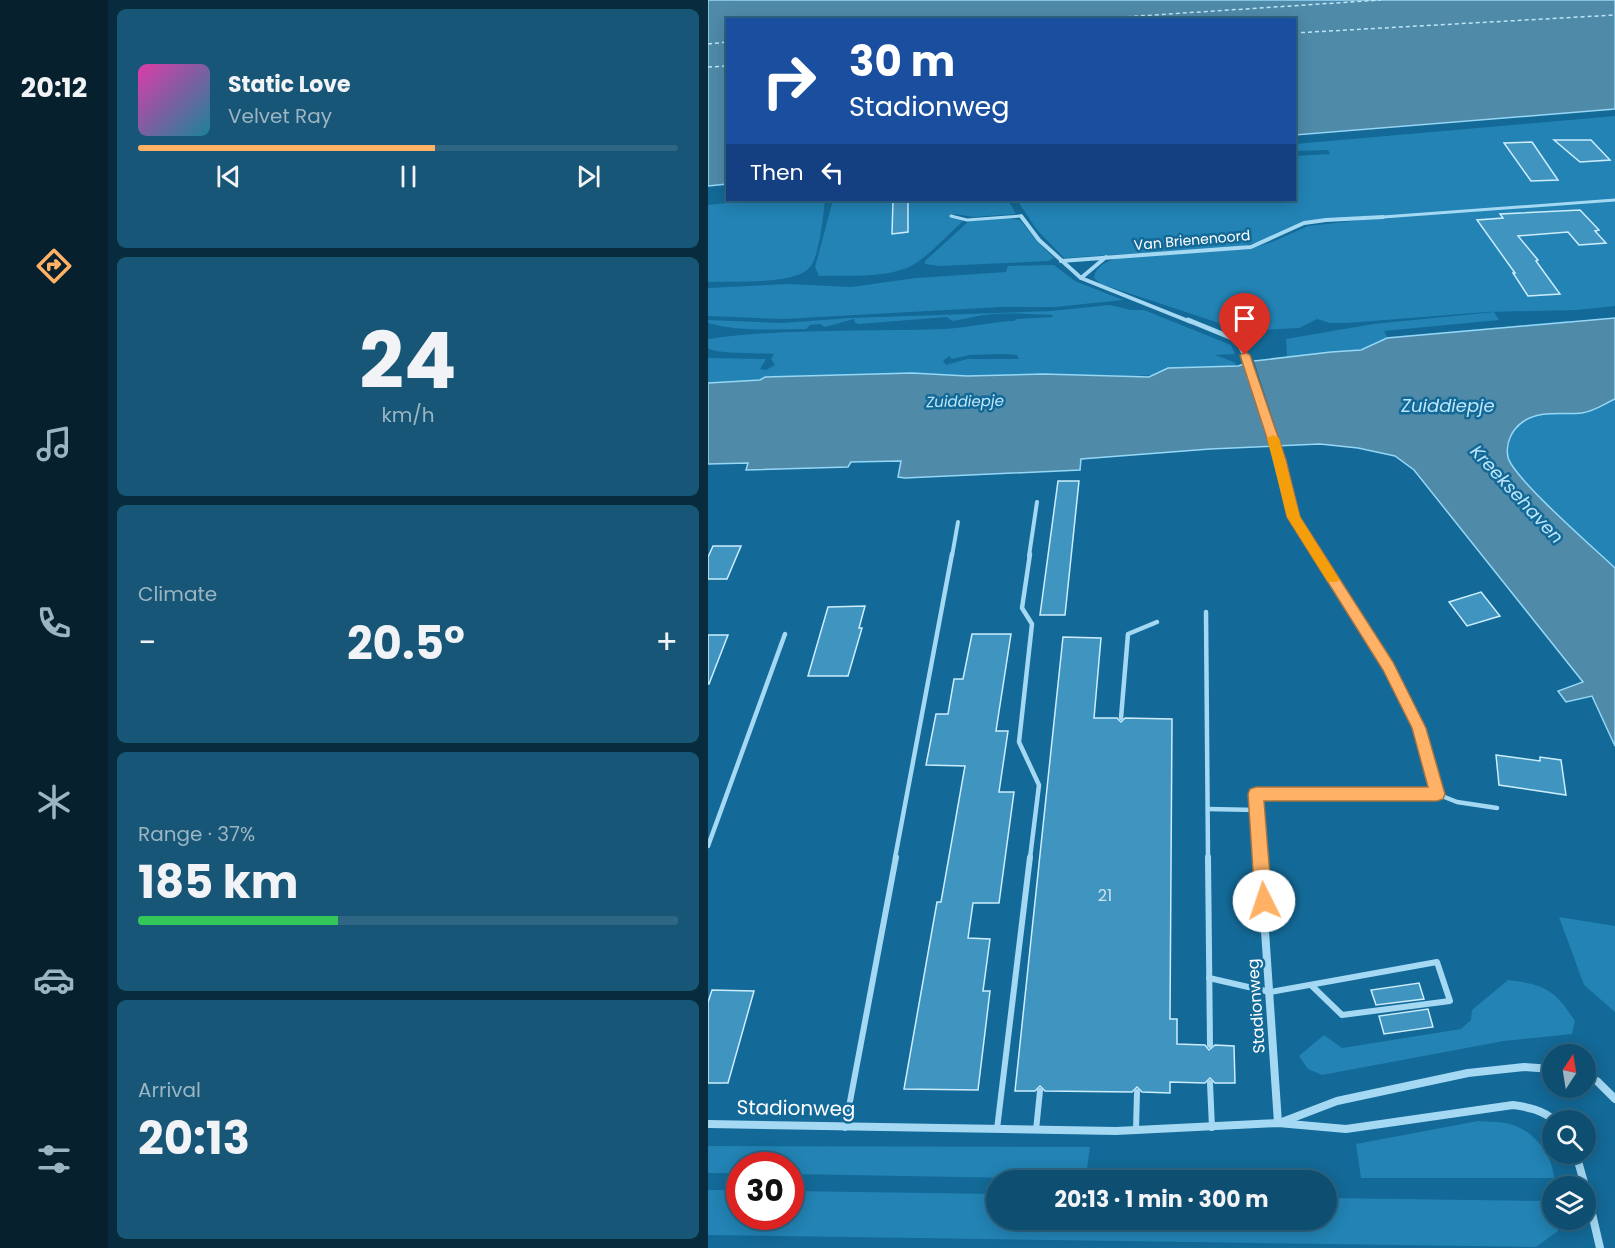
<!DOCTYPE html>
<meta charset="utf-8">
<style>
body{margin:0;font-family:Poppins,sans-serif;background:#175676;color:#f1f3f6;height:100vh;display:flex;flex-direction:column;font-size:22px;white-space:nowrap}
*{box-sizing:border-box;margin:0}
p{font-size:20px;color:#9bb5c3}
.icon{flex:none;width:33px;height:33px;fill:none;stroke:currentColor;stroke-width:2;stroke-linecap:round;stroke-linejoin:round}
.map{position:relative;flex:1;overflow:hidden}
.sheet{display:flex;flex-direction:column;gap:9px;padding:9px;background:#082b3e;width:600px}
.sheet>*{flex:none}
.hud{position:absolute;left:18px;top:18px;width:570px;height:183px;border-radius:0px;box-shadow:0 3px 15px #0003,0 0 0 2px #2e6684;background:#1a4fa0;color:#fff;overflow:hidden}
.needle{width:39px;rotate:12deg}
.tools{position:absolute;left:834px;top:1044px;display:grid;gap:12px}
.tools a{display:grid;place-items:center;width:54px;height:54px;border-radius:50%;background:#0e4f71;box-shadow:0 3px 15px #0003,0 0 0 2px #2e6684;font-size:30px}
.speed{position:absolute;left:18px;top:1152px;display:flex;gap:12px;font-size:30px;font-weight:700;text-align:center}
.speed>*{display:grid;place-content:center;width:78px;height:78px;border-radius:50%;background:#0e4f71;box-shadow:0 3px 15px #0003,0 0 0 2px #2e6684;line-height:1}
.speed .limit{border:9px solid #d22;background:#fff;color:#111}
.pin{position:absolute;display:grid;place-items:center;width:51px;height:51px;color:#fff;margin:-62px -26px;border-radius:50% 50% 50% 0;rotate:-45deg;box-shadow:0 0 6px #0007}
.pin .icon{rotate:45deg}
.me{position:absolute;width:66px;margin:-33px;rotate:356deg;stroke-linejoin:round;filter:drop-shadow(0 0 4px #0008)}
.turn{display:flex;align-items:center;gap:21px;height:126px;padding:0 24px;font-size:27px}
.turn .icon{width:78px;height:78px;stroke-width:2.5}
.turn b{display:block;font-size:42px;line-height:51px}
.then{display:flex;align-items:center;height:57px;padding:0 24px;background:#0003;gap:12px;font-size:22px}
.big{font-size:45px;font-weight:700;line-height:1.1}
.sheet .card{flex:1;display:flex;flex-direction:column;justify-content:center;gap:9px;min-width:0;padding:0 21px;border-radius:9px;background:#175676}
.sheet .dial{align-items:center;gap:0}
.dial b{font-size:78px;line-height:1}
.song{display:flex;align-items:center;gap:18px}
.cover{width:72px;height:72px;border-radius:9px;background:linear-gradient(135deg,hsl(320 70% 55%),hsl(190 70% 35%))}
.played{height:6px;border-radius:3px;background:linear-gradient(90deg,#ffb266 55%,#2e6684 55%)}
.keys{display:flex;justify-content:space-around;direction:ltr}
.heat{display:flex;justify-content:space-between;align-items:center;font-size:33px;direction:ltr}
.charge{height:9px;border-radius:4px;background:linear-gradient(90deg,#34c759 37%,#2e6684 0)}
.trip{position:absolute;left:278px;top:1170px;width:351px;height:60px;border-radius:30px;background:#0e4f71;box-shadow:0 3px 15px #0003,0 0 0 2px #2e6684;font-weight:700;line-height:60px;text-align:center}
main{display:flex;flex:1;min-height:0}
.dock{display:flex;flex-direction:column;width:108px;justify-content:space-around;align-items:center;background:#06202d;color:#9bb5c3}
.dock .icon{width:42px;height:42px}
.dock .active{color:#ffb266}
.dock b{font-size:27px;color:#f1f3f6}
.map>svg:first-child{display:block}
.green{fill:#2283b4;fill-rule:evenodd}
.water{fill:#4f8aa9;stroke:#96d7f6;stroke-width:1.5}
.pier{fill:#136997}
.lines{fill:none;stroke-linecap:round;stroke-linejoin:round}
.ferry{stroke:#bde6fa;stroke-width:1.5;stroke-dasharray:4 3;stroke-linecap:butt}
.building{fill:#4094c0;stroke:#ccedfd;stroke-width:1.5}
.service-far3{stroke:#a4d8f3;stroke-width:3}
.service-far2{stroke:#a4d8f3;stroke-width:4}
.service-far1{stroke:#a4d8f3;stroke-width:4.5}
.service{stroke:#a4d8f3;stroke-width:6}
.minor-far3{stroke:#a4d8f3;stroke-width:4}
.minor-far2{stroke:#a4d8f3;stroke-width:5}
.minor-far1{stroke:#a4d8f3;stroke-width:7}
.minor{stroke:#a4d8f3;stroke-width:8}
.route{fill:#ffb266;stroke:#a67442;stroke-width:1.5}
.slow{fill:#f59e0b}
.labels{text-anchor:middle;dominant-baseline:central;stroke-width:5;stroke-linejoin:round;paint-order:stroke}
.far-street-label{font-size:14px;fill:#fff;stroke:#136997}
.far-water-label{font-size:15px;font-style:italic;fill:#bde6fa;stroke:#136997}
.near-number-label{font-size:16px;fill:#cfe4ef}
.street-label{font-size:16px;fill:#fff;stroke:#136997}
.water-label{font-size:18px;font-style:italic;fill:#bde6fa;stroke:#136997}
.near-street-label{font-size:20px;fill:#fff;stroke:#136997}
</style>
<main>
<nav class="dock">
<b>20:12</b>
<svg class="icon active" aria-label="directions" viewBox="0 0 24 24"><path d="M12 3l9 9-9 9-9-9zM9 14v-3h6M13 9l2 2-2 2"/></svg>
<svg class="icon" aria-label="music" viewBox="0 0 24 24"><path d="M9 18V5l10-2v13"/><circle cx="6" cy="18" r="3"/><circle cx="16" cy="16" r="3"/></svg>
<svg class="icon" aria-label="phone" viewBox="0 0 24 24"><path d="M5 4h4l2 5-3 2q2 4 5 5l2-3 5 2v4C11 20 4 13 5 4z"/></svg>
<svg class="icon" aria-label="climate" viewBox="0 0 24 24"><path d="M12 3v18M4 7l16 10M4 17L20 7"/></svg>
<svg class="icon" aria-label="car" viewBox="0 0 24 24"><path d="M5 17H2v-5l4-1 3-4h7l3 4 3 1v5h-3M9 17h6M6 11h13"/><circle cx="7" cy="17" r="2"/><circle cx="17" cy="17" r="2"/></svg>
<svg class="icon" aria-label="filters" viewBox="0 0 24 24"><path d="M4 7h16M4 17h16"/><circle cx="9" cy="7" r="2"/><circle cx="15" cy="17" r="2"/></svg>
</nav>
<section class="sheet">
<div class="card">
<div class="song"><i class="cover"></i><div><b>Static Love</b><p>Velvet Ray</p></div></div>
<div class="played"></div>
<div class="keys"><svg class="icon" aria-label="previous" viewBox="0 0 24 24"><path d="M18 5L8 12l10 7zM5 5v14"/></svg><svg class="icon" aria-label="pause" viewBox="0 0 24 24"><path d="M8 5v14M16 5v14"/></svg><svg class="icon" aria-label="next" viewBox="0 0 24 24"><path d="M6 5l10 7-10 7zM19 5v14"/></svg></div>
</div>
<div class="card dial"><b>24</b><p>km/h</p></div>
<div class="card"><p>Climate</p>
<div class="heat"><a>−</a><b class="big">20.5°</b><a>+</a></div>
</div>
<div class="card"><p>Range · 37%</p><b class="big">185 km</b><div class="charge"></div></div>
<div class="card"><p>Arrival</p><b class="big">20:13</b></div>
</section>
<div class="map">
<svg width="907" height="1248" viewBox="0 0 907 1248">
<rect width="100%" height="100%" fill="#136997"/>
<g class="green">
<path d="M 907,116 L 907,306 L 868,310 L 779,312 L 639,323 L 622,323 L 609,319 L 591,328 L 535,331 L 393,284 L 386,278 C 387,267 399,261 409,258 L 541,249 L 564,242 L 600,226 L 664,219 L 675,215 L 617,219 L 589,225 L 555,241 L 529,247 L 356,258 L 329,230 L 309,200 L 586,200 L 587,156 L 622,154 L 620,150 L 587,151 L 587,144 Z"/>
<path d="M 48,200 L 117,200 C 115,215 112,257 101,268 C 86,285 23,281 0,282 L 0,205 Z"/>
<path d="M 125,200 L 300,200 L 308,214 L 265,217 L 247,214 L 242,216 L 255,221 C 239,235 215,263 196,269 C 170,278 138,275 111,276 L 107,267 Z"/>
<path d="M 300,218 L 312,220 L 329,241 L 346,258 L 341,261 L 231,266 L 217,264 L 217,261 L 261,221 Z"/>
<path d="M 346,265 L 367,281 L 415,300 L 347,307 L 294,307 L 75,319 L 0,316 L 0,288 L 80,284 L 143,287 L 208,278 L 298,272 L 300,266 Z"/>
<path d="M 402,305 L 423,310 L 436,310 L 523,345 L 527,354 L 507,355 L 526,362 L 530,366 L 546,361 L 579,357 L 578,339 L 665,324 L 786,312 L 791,320 L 676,331 L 679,337 L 859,321 L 867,323 L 537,370 L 316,382 L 0,387 L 0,358 L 58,359 L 52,369 L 58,370 L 67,365 L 63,359 L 66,354 C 52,353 6,354 0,348 L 0,339 C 77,328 157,332 234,329 C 259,328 281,322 306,321 L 309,319 L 345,317 L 344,315 C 321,314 299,312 276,315 C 266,316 255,320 244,321 L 239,317 L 151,324 L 147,323 L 146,319 L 117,327 L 112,324 L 102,325 L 98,329 C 65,329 32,332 0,323 L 0,320 L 74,323 L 142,318 L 343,311 ZM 295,354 L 309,355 L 311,359 L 259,359 L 238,365 L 235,361 L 241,356 L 244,359 L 262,355 Z"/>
<path d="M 907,399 L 907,568 C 888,550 804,476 800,457 C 797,443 804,429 816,421 C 833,410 855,415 874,413 C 887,411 896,404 907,399 Z"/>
<path d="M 851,917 L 907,926 L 907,1012 L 876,985 Z"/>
<path d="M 800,980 C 838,985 846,989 867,1021 L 864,1034 L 796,1041 L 614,1075 L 600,1069 L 591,1056 L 616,1035 L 634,1048 L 753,1029 L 763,1020 L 764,1010 Z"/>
<path d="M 770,1121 C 782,1122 796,1121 808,1126 C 828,1134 845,1157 846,1178 L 653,1178 L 648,1144 Z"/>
<path d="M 0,1146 L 382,1147 L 378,1175 L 307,1178 L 83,1174 L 82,1166 L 32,1166 L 31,1173 L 0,1173 Z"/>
<path d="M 0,1190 L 31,1190 L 32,1216 L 82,1216 L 83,1191 L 288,1194 L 288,1220 L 618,1220 L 618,1198 L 844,1201 L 844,1220 L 852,1220 L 850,1231 L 828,1247 L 0,1235 Z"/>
</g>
<g class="water">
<path d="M 0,0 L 907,0 L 907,109 L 587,135 L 586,20 L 20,20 L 19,184 L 0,186 Z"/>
<path d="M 907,318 L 907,399 C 896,404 887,411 874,413 C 855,415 833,410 816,421 C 804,429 797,443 800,457 C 804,477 888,550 907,568 L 907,746 L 884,696 L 858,702 L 850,691 L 875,682 L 706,470 L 687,456 L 650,448 L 612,444 L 502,449 L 373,459 L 372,470 L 197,478 L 190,477 L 193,461 L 143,462 L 140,467 L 38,470 L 40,463 L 0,464 L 0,383 L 52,380 L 57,377 L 204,373 L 259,376 L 335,374 L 441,377 L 460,368 L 530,366 L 546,361 L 623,352 L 653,350 L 679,338 Z"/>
</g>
<path class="pier" d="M 545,358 L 574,448 L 563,449 L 536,361 Z"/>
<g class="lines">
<g class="ferry">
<path d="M 370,20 L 673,0"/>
<path d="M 586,33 L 907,15"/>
<path d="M 0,44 L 20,42"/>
<path d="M 0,67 L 20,66"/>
</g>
</g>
<g class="building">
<path d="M 846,140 L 883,140 L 902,160 L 872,162 Z"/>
<path d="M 824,142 L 850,180 L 823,181 L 796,143 Z"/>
<path d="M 185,200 L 200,200 L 200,232 L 184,234 Z"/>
<path d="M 872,210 L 891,230 L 887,231 L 898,243 L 871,245 L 860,232 L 810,236 L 830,260 L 828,261 L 852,294 L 820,296 L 805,273 L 807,273 L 769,220 L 795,218 L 792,214 Z"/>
<path d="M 350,481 L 371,481 L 357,615 L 332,615 Z"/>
<path d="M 5,546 L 33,546 L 19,579 L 0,579 L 0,557 Z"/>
<path d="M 773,592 L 792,616 L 759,626 L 741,602 Z"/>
<path d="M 157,606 L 151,628 L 154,628 L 140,676 L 100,676 L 120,607 Z"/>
<path d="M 264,634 L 303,634 L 288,731 L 300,731 L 291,792 L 306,792 L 291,903 L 265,903 L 260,938 L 282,939 L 275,991 L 282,991 L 270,1090 L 196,1089 L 229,902 L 233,902 L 257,766 L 218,765 L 228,714 L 240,714 L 246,679 L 255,679 Z"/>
<path d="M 0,635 L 20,635 L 1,684 L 0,684 Z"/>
<path d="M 355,637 L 393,638 L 386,718 L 409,718 L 413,722 L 417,718 L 464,719 L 462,1019 L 469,1019 L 469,1044 L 497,1045 L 501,1050 L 507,1045 L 526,1046 L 527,1083 L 507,1083 L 502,1078 L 497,1083 L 462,1082 L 462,1093 L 434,1092 L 429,1087 L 424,1092 L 337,1091 L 332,1086 L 327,1091 L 307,1091 Z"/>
<path d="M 788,755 L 832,761 L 832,757 L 853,760 L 858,795 L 791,785 Z"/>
<path d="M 711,983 L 716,999 L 668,1005 L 663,990 Z"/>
<path d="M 4,990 L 46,991 L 20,1083 L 0,1083 L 0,1002 Z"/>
<path d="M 720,1009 L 725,1027 L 676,1034 L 671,1016 Z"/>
</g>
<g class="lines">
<g class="service-far3">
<path d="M 243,216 L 259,220 L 313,216"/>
<path d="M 675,217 L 907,200"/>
</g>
<g class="service-far2">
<path d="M 244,556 L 250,522"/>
<path d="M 321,556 L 329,502"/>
</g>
<g class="service-far1">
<path d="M 322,554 L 314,608 L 324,624 L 311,742 L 331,785 L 322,858"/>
<path d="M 498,612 L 500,858"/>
<path d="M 413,718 L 420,634 L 449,622"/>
<path d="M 729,794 L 749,802 L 789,808"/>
<path d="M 500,809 L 549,810"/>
<path d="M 0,846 L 77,634"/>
<path d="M 187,858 L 244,554"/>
</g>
<g class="service">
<path d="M 500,857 L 502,1045"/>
<path d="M 501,978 L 562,992 L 729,962 L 742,1001 L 634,1015 L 603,985"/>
<path d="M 502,1083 L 504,1128"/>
<path d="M 137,1128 L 188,857"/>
<path d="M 289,1129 L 322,857"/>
<path d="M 328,1130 L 332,1091"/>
<path d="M 428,1130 L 429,1092"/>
</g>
<g class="minor-far3">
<path d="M 313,216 L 331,240 L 373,278 L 483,322"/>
<path d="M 353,261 L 543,247 L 596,223 L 618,220 L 675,217"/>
<path d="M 373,278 L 398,257"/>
</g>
<path class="minor-far2" d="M 480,320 L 529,340 L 537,355 L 572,461 L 586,517 L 610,556"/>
<path class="minor-far1" d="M 552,858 L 548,794 L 729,794 L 711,728 L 680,666 L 610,554"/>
<g class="minor">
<path d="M 552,857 L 570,1123"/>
<path d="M 878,1078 L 889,1081 L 907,1099"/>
<path d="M 574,1122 L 629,1101 L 760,1073 L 816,1067 L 844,1069"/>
<path d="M 0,1124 L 408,1131 L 570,1123 L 638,1129 L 805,1105 C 820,1107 834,1110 846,1120"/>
<path d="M 868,1154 L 877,1186"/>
<path d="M 878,1188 L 892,1248"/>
</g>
</g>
<path class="route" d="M 537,352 L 542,355 L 578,460 L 592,517 L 685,662 L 718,728 L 737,794 L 735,799 L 729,801 L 556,801 L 564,901 L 562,907 L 556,909 L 550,907 L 547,901 L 540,794 L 542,789 L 548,787 L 720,787 L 704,728 L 675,670 L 579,517 L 566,460 L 532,355 Z"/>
<path class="slow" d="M 565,435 L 571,438 L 592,517 L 629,576 L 631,579 L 629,582 L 620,582 L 579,517 L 559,438 Z"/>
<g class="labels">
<g class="far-street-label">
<text transform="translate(484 240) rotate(-5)">Van Brienenoord</text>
</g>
<g class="far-water-label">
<text transform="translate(257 401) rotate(-1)">Zuiddiepje</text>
</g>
<g class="near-number-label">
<text x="397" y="895">21</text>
</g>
<g class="street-label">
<text transform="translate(548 1006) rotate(-94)">Stadionweg</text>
</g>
<g class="water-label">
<text x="740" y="405">Zuiddiepje</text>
<text transform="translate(809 494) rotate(47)">Kreeksehaven</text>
</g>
<g class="near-street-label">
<text transform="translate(88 1108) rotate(1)">Stadionweg</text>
</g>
</g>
</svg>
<div class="tools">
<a><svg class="needle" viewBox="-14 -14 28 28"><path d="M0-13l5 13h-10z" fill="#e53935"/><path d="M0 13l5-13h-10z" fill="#9bb5c3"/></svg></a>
<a><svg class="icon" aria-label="search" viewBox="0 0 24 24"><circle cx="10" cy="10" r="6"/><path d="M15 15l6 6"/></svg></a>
<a><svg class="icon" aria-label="layers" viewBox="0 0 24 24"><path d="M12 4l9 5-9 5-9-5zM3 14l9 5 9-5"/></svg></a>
</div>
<div class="speed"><div class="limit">30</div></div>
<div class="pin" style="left:537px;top:355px;background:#d93025"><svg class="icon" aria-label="arrive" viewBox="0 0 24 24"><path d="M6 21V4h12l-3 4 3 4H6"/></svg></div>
<svg class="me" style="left:556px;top:901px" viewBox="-20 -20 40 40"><circle r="19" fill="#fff"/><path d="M0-13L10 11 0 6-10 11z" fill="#ffb266"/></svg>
<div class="trip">20:13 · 1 min · 300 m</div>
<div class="hud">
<div class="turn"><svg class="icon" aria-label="right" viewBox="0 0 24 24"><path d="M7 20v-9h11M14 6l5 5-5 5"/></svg><div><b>30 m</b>Stadionweg</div></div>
<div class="then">Then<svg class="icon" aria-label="left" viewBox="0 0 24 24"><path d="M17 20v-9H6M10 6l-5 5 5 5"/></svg></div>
</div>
</div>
</main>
